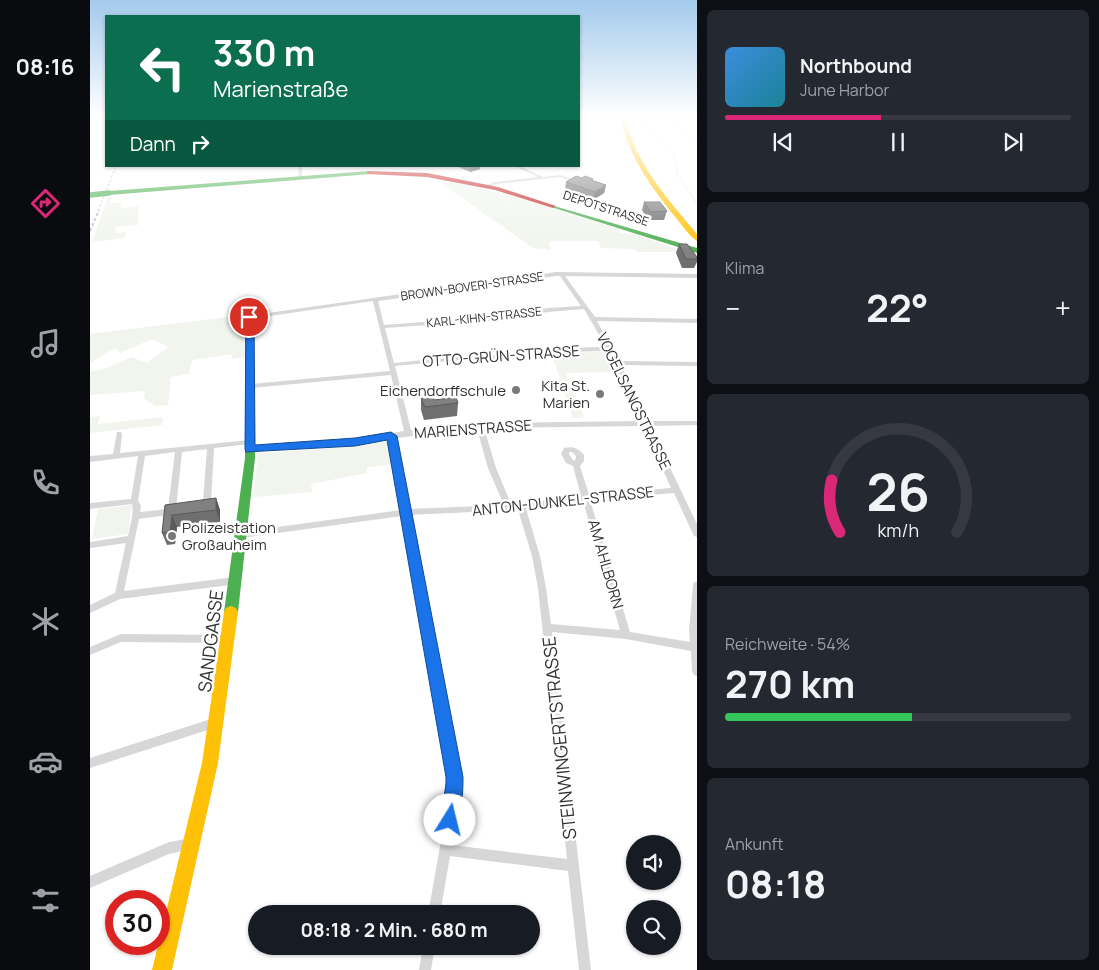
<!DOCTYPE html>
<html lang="de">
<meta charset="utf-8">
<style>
body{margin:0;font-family:Manrope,sans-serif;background:#242831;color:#f1f3f6;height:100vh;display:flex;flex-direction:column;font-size:19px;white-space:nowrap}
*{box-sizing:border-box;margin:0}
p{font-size:16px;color:#9ea1a6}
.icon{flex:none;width:28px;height:28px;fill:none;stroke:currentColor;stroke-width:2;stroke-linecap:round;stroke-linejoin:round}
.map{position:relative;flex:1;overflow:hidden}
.sheet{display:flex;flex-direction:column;gap:10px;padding:10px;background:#0d0f14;width:402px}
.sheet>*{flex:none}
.hud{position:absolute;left:15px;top:15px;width:475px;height:152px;border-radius:0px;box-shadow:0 1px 4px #0004;background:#0b6e4f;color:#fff;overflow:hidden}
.controls{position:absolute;left:536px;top:835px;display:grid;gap:10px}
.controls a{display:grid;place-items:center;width:55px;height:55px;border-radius:50%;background:#171b24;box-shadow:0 1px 4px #0004;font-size:25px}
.speed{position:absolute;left:15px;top:890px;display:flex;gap:10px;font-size:25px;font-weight:700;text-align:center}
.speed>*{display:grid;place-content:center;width:65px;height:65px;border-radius:50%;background:#171b24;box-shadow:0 1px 4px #0004;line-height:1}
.speed .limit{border:8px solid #d22;background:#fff;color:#111}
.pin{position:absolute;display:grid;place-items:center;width:42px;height:42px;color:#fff;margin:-21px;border:2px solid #fff;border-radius:50%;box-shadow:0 1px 5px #0007}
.me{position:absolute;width:55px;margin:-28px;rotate:9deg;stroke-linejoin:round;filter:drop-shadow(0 0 4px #0008)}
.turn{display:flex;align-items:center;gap:18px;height:105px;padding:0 25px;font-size:22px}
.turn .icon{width:65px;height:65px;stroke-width:2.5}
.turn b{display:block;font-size:35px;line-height:42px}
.then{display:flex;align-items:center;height:48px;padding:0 25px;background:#0003;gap:10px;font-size:19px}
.big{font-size:38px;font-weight:700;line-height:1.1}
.sheet .widget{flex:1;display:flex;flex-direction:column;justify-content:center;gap:8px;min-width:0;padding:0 18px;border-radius:8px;background:#242831}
.sheet .dial{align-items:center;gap:0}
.dial svg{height:130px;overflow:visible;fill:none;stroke:#363941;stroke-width:7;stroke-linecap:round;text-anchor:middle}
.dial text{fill:#f1f3f6;stroke:none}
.song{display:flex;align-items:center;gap:15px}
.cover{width:60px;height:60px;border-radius:8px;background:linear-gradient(135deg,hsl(210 70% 55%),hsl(190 70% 35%))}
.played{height:5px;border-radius:2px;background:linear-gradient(90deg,#db2777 45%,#363941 45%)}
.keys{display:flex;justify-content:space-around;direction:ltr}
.heat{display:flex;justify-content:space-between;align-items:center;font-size:28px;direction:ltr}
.charge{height:8px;border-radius:4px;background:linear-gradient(90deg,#34c759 54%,#363941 0)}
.trip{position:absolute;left:158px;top:905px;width:292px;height:50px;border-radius:25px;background:#171b24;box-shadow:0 1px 4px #0004;font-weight:700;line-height:50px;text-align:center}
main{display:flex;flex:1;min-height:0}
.dock{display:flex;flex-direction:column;width:90px;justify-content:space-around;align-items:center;background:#090b0e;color:#9ea1a6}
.dock .icon{width:35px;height:35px}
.dock .selected{color:#db2777}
.dock b{font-size:22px;color:#f1f3f6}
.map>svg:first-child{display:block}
.green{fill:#f1f5ed}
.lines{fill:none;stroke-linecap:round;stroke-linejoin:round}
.stream{stroke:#ddebf3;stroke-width:1}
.street{fill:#d7d7d7;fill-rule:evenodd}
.fast{fill:#4caf50;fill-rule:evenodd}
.slow{fill:#ffc107;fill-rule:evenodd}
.jam{fill:#c62828;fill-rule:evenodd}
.rail-far1{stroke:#bebebe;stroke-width:1;stroke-dasharray:2.5 2;stroke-linecap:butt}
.rail{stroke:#bebebe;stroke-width:2;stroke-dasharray:3 2.5;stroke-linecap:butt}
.fast-bridge{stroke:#4caf50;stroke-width:5.5}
.wall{fill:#6f6f6f}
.shaded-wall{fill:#5a5a5a}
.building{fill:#818181;stroke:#5a5a5a}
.route{fill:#1a73e8;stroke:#114b97}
.poi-dot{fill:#7a7a7a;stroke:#fff;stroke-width:2}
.labels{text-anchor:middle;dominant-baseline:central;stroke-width:5;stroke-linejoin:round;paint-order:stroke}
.far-street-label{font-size:12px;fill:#333;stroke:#fff}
.street-label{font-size:15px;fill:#333;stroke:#fff}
.poi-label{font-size:15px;fill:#333;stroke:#fff;text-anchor:end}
.near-street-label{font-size:18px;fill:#333;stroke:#fff}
</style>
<main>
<nav class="dock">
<b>08:16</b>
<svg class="icon selected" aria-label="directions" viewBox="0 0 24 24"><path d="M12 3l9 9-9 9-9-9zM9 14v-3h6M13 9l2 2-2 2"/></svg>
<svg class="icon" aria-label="music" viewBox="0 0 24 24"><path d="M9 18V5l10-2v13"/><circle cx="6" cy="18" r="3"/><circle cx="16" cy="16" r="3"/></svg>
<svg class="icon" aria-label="phone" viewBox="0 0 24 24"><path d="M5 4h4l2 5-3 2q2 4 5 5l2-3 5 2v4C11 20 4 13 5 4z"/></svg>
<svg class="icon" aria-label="climate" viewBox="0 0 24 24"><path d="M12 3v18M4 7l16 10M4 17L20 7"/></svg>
<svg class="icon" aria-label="car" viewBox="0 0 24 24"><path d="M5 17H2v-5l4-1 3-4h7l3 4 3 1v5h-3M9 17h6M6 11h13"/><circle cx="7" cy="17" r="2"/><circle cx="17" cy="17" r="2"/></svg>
<svg class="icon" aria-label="filters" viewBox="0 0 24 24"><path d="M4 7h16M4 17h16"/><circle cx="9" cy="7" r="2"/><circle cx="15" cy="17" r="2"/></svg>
</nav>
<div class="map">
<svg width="607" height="970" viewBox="0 0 607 970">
<rect width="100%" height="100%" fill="#fff"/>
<g class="green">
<path d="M 3,117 L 16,117 L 16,134 L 0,134 L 0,119 Z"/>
<path d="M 363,181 L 435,199 L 528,229 L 530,233 L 545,234 L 595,252 L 546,252 L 545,249 L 511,248 L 508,241 L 462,241 L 459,243 L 461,250 L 443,248 L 352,184 Z"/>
<path d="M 22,196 L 21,203 L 31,203 L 31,208 L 49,206 L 48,225 L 26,227 L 25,233 L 36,232 L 35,238 L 2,242 L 18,197 Z"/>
<path d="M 154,315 L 155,357 L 142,359 L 142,354 L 102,360 L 99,374 L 81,377 L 78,405 L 65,406 L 54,398 L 55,391 L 0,395 L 0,372 L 17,368 L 41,357 L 57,363 L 79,347 L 62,339 L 30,353 L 25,348 L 0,363 L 0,334 Z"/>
<path d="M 512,352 L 518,355 L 525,372 L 476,373 L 494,417 L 483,418 L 463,357 L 470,353 Z"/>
<path d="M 10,416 L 8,424 L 73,417 L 72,425 L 0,433 L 0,417 Z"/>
<path d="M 293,441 L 296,441 L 300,444 L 303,465 L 277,467 L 277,473 L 221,484 L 222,492 L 163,497 L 168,454 L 170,453 L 245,448 Z"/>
<path d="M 42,505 L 38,534 L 2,539 L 8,509 Z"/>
</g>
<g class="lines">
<path class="stream" d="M 546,117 L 584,153 L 587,173 L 606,203"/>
<g class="street">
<path d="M 208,166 L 212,166 L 212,178 L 209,177 Z"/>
<path d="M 424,166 L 430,166 L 453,177 L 470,175 L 488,181 L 486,182 L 470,177 L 406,184 L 397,187 L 397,185 L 405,182 L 448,177 Z"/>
<path d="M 466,272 L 607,274 L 607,278 L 475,276 L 505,317 L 607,319 L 607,323 L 507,321 L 529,361 L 607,362 L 607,366 L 531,365 L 557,421 L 607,421 L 607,425 L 560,426 L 607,524 L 607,537 L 604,536 L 603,534 L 584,493 L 500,500 L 540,632 L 600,642 L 599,631 L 603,585 L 604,582 L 607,582 L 607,676 L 604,675 L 602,672 L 601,651 L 536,639 L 462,632 L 501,970 L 489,970 L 478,871 L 360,856 L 350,914 L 338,914 L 360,790 L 359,777 L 312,516 L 151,538 L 148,537 L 147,535 L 148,533 L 151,532 L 311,510 L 298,439 L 265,444 L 160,451 L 156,449 L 160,447 L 265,440 L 314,431 L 301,375 L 160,388 L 157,386 L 160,384 L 300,371 L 283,301 L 159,319 L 156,317 L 157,316 ZM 466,276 L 470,276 L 491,306 L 458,308 L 397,317 L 294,325 L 288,301 ZM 494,309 L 516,347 L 468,348 L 449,354 L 372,356 L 304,363 L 295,328 L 397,321 L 458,312 ZM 518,351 L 551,421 L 404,423 L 321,430 L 305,366 L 372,360 L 450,358 L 469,352 ZM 553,426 L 581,488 L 499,495 L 490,466 L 494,461 L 494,455 C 488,448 483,446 474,448 L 471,454 L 476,463 L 483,466 L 491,496 L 421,504 L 406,468 L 394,428 ZM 387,429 L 398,468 L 414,505 L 318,509 L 305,438 ZM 479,452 L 482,452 L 486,456 L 485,461 L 482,459 L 479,454 ZM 493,501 L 530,630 L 461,624 L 456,588 L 450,556 L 436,509 ZM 428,510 L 442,556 L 448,588 L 477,859 L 361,845 L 370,790 L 369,777 L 319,515 Z"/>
<path d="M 27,432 L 31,432 L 32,434 L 30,453 L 160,440 L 162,440 L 164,442 L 160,444 L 124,448 L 121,503 C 118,507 116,512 110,510 L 109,508 L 113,502 L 117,449 L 92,452 L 86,509 L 88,511 L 87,513 L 84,514 L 49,519 L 34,591 L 145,577 L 148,578 L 149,581 L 148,584 L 30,599 L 0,613 L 0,605 L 25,593 L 36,543 L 0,548 L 0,542 L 38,536 C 40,526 44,514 42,504 L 0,509 L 0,503 L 41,499 L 48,456 L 0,462 L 0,456 L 23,454 ZM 85,452 L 78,509 L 50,512 L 51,506 L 48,501 L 55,456 Z"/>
<path d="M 31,634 L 138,635 L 141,636 L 143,639 L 141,642 L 138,643 L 31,642 L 0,655 L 0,647 Z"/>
<path d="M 127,717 L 131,718 L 132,722 L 131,726 L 127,727 L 0,768 L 0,758 Z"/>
<path d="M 101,838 L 105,840 L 107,844 L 105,848 L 79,854 L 0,888 L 0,876 L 79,842 Z"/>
<path d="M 333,946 L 345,946 L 341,970 L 329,970 Z"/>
</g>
<g class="fast">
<path d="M 279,171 L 281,172 L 281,174 L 19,195 L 16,193 L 19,191 Z"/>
<path d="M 461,205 L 607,248 L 607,253 L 461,207 Z"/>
<path d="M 159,309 L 163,312 L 165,458 L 148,612 L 146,616 L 141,618 L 136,616 L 134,612 L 155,458 L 155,312 Z"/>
</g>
<g class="slow">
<path d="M 530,117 L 535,117 C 546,164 576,197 607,234 L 607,241 C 599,236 592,225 586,218 C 561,187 539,157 530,117 Z"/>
<path d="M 141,606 L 146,608 L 148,612 L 128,763 L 82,970 L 62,970 L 112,763 L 134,612 L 136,608 Z"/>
</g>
<path class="jam" d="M 279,171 L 337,173 L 408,187 L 466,206 L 463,208 L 405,190 L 337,177 L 277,174 L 277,172 Z"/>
<g class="rail-far1">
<path d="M 582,117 L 607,144"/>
<path d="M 8,211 L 26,166"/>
</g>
<path class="rail" d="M 0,231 L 9,210"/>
<path class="fast-bridge" d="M 0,195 L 19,193"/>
</g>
<g class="wall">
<path d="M 366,166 L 390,166 L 390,169 L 380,172 Z"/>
<path d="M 503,181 L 516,185 L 514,193 L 503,200 L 475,190 L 476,182 Z"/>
<path d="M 554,202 L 577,211 L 574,220 L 558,220 L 552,210 Z"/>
<path d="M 589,244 L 607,257 L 607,262 L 604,268 L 592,268 L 586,253 Z"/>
<path d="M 331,398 L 368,403 L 367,416 L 334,420 L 331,410 Z"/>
<path d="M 126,498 L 130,510 L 130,522 L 87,527 L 85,544 L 77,545 L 72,533 L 75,505 Z"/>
</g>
<g class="shaded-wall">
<path d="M 381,166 L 390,166 L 390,169 L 380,172 Z"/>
<path d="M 516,185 L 514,193 L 503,200 L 505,192 Z"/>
<path d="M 126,498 L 130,510 L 130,522 L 126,510 Z"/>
<path d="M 82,515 L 87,527 L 85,544 L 80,532 Z"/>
</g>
<g class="building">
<path d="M 486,176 L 492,178 L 495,176 L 503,179 L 501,180 L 516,185 L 505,192 L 476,182 Z"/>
<path d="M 554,202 L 570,202 L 577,211 L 561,212 Z"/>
<path d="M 589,244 L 597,244 L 607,257 L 607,259 L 596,259 Z"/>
<path d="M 343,396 L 344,400 L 366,397 L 368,403 L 335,407 L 331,398 Z"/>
<path d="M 126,498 L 126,510 L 82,515 L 80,532 L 72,533 L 75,505 Z"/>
</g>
<linearGradient id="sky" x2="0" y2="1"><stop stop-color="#a3caec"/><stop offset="0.46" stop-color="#fff"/><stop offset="1" stop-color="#fff" stop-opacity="0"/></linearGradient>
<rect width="607" height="253" fill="url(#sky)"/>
<path class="route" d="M 156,315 L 164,317 L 165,445 L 265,438 L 301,432 L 307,436 L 373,777 C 373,793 372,811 366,826 L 360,829 L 354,826 C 348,812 357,792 356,777 L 297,440 L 265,446 L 156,452 L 155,449 Z"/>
<g class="poi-dot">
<circle cx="426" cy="390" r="5"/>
<circle cx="510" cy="394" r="5"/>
<circle cx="82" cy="536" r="5"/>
</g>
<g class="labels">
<g class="far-street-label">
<text transform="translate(516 208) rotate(18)">DEPOTSTRASSE</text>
<text transform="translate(382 286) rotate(-8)">BROWN-BOVERI-STRASSE</text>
<text transform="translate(394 317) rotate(-6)">KARL-KIHN-STRASSE</text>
</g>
<g class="street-label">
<text transform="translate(411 356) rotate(-4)">OTTO-GRÜN-STRASSE</text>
<text transform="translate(544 401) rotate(64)">VOGELSANGSTRASSE</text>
<text transform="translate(383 429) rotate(-4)">MARIENSTRASSE</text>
<text transform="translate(473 501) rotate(-6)">ANTON-DUNKEL-STRASSE</text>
<text transform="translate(516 564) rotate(74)">AM AHLBORN</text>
</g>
<g class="poi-label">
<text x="500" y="385">Kita St.<tspan x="500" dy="17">Marien</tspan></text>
<text x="416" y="390">Eichendorffschule</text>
<text x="92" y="527" text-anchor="start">Polizeistation<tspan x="92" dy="17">Großauheim</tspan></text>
</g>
<g class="near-street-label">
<text transform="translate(120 641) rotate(-83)">SANDGASSE</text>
<text transform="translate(469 738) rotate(-96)">STEINWINGERTSTRASSE</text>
</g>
</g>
</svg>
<div class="controls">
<a><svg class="icon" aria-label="sound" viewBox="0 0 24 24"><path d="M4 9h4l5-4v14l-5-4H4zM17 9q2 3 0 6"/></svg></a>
<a><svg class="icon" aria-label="search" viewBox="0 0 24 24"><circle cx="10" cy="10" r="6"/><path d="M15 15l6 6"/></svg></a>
</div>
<div class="speed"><div class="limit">30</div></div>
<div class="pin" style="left:159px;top:317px;background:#d93025"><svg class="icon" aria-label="arrive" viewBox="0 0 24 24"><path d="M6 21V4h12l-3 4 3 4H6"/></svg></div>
<svg class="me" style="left:360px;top:820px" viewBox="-20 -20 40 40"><circle r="19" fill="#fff"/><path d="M0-13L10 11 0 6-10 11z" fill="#1a73e8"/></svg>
<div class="trip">08:18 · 2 Min. · 680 m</div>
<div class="hud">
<div class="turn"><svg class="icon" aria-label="left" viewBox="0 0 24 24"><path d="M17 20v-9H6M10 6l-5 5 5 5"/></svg><div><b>330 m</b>Marienstraße</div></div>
<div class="then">Dann<svg class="icon" aria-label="right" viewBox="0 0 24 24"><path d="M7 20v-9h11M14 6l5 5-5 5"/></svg></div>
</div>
</div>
<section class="sheet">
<div class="widget">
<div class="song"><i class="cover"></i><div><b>Northbound</b><p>June Harbor</p></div></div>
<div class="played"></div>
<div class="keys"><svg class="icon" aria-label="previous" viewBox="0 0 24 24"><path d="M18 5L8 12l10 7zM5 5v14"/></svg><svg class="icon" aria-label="pause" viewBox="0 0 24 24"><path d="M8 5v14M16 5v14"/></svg><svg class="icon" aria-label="next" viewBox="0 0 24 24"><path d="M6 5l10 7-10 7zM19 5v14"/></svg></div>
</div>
<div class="widget"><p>Klima</p>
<div class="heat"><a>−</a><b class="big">22°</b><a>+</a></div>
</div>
<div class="widget dial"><svg viewBox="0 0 100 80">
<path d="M14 69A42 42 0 1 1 86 69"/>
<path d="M14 69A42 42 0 0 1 9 37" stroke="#db2777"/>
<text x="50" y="56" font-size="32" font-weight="700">26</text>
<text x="50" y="72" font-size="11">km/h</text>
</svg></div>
<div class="widget"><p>Reichweite · 54%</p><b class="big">270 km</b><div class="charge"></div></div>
<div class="widget"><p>Ankunft</p><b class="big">08:18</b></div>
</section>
</main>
